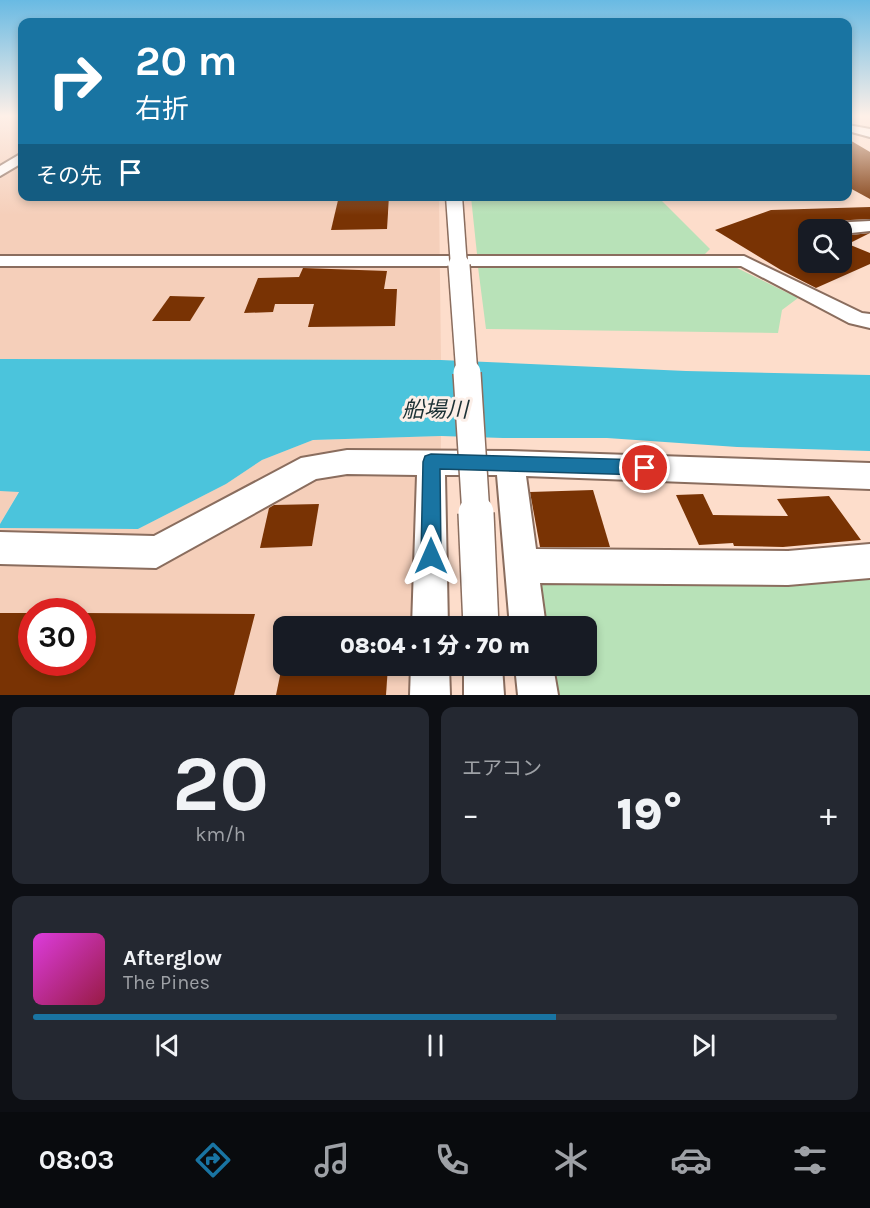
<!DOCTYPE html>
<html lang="ja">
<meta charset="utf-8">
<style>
body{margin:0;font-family:Karla,"Noto Sans JP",sans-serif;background:#242831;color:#f1f3f6;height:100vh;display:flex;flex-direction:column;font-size:22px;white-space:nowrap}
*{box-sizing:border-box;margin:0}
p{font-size:20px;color:#9ea1a6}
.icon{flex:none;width:33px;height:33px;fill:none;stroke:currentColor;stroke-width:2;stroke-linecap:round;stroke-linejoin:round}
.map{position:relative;height:695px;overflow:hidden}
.drawer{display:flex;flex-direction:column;gap:12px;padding:12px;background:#0d0f14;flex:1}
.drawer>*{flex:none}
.guide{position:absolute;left:18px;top:18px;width:834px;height:183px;border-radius:12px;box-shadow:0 3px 9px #0003;background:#1974a2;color:#fff;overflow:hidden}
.controls{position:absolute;left:798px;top:219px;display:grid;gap:12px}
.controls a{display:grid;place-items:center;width:54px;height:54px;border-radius:12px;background:#171b24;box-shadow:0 3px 9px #0003;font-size:30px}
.speed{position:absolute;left:18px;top:598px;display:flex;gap:12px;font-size:30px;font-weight:700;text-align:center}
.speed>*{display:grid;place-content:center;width:78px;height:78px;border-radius:50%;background:#171b24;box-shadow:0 3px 9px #0003;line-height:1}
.speed .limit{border:9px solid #d22;background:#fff;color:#111}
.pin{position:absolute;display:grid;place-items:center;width:51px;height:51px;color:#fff;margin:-26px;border:3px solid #fff;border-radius:50%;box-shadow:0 2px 6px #0007}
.me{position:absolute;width:66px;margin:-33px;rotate:0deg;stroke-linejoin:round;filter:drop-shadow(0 0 4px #0008)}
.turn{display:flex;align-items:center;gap:21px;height:126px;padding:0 18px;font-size:27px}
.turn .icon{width:78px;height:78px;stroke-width:2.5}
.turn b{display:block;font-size:42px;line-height:51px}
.then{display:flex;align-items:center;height:57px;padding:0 18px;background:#0003;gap:12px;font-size:22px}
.big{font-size:45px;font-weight:800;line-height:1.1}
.drawer .widget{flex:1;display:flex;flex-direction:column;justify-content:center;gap:9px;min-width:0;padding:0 21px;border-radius:12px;background:#242831}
.drawer .dial{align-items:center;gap:0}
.dial b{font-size:78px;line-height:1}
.song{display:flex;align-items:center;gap:18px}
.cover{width:72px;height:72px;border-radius:9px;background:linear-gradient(135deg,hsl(300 70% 55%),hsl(340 70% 35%))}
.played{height:6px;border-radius:3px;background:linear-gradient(90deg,#1974a2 65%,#363941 65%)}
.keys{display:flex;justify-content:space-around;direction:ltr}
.heat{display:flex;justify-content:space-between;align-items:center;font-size:33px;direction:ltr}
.drawer .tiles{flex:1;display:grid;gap:12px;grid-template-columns:1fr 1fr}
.widget:last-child{grid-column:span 2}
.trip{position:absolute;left:273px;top:616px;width:324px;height:60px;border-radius:12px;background:#171b24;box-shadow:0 3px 9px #0003;font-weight:800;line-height:60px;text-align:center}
.tab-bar{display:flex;height:96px;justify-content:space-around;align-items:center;background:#090b0e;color:#9ea1a6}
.tab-bar .icon{width:42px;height:42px}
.tab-bar .selected{color:#1974a2}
.tab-bar b{font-size:27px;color:#f1f3f6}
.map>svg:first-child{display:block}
.built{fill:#f5cfba;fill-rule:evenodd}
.green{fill:#b8e2b8}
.water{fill:#4bc4dc}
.building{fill:#793304}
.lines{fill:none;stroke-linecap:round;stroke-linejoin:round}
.minor-casing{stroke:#8a6d5e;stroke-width:4}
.minor{fill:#fff;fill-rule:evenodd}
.minor-bridge-far3-casing{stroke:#8a6d5e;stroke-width:19;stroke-linecap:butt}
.minor-bridge-far2-casing{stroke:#8a6d5e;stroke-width:24;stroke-linecap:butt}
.minor-bridge-far1-casing{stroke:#8a6d5e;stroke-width:30;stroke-linecap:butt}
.minor-bridge-casing{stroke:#8a6d5e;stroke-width:38;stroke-linecap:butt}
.minor-bridge-far3{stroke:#fff;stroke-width:16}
.minor-bridge-far2{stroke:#fff;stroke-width:21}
.minor-bridge-far1{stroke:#fff;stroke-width:27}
.minor-bridge{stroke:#fff;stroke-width:35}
.route{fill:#1974a2;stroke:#104b69;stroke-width:1.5}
.labels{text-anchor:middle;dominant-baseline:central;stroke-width:6;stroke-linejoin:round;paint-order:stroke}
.water-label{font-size:22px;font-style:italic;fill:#1c3135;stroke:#fcefe8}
</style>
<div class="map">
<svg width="870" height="695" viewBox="0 0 870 695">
<rect width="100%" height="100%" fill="#fdddcb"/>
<g class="built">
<path d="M 0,117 L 22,117 L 22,196 L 439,197 L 441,360 L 0,359 Z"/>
<path d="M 441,436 L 439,627 L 284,627 L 284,666 L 439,666 L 438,695 L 0,695 L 0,528 L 138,529 L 226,484 L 262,460 L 313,440 ZM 32,612 L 82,612 L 82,663 L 32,663 Z"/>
<path d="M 0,491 L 19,491 L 0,524 Z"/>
</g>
<g class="green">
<path d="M 471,197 L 658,197 L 710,249 L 704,255 L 477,254 Z"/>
<path d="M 733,266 L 798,298 L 782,310 L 778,333 L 486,329 L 478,267 Z"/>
<path d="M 870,571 L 870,695 L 550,695 L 545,666 L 586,666 L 586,627 L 540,627 L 533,582 Z"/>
</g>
<path class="water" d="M 0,359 L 441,360 L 686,371 L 870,375 L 870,451 L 737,447 L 607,438 L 503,438 L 441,436 L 313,440 L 262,460 L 226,484 L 138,529 L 0,528 L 0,524 L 19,492 L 0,491 Z"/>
<g class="building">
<path d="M 848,139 L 870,152 L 870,199 L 848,187 Z"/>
<path d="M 339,196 L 389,196 L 387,229 L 331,230 Z"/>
<path d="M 870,207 L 870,219 L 831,221 L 822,226 L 821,230 L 808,230 L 808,262 L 842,262 L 842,236 L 870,233 L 848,244 L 870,253 L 870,264 L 816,288 L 781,270 L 715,230 L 771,210 Z"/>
<path d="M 303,268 L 387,271 L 384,289 L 397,289 L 395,326 L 308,327 L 314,304 L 275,304 L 273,312 L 244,313 L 258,278 L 299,277 Z"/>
<path d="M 170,296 L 205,297 L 190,321 L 152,321 Z"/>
<path d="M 593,490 L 610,547 L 540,547 L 530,492 Z"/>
<path d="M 703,494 L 713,515 L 788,516 L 777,499 L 829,496 L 861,540 L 783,547 L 734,546 L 733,543 L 699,545 L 676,495 Z"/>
<path d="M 319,504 L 312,546 L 260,548 L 269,508 L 274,505 Z"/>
<path d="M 0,613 L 32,613 L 32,663 L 82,663 L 82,613 L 255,614 L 234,695 L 0,695 Z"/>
<path d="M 282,666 L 388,666 L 386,695 L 276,695 Z"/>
</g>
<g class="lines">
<g class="minor-casing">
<g id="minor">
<path d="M 848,125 L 870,129 L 870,137 L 848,131 Z"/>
<path d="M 22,153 L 22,163 L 0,176 L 0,166 Z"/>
<path d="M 870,221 L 870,231 L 842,234 L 842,230 L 823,228 L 831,223 Z"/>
<path d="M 0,256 L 744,256 L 862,313 L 870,314 L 870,328 L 849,323 L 741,266 L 0,266 Z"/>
<path d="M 347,450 L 510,451 L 870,463 L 870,489 L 526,476 L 536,549 L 788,551 L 870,544 L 870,578 L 788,585 L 540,583 L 546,627 L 510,627 L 497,475 L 445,475 L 448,627 L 412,627 L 417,475 L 347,474 L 316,479 L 156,568 L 0,564 L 0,532 L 154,536 L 301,458 Z"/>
<path d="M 411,666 L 449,666 L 450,695 L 410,695 Z"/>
<path d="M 464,666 L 502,666 L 504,695 L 464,695 Z"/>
<path d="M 515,666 L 553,666 L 558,695 L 518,695 Z"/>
</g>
</g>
<use href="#minor" class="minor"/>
<g class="minor-bridge-far3-casing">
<path id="minor-bridge-far3" d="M 454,196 L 459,267"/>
</g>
<g class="minor-bridge-far2-casing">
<path id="minor-bridge-far2" d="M 459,265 L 467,375"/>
</g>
<g class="minor-bridge-far1-casing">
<path id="minor-bridge-far1" d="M 467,373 L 476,515"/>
</g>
<g class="minor-bridge-casing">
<path id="minor-bridge" d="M 476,513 L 481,627"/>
</g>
<use href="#minor-bridge-far3" class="minor-bridge-far3"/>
<use href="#minor-bridge-far2" class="minor-bridge-far2"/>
<use href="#minor-bridge-far1" class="minor-bridge-far1"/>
<use href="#minor-bridge" class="minor-bridge"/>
</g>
<linearGradient id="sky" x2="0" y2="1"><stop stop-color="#69bae3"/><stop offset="0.54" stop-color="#fef0e8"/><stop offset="1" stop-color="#fef0e8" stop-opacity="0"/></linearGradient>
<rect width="870" height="215" fill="url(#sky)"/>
<path class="route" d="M 431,454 L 645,460 L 651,463 L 654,468 L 651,473 L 645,475 L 440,469 L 441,556 L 438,563 L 431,566 L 424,563 L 421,556 L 423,462 L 425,456 Z"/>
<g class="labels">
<g class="water-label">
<text x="435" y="410">船場川</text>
</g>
</g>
</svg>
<div class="controls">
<a><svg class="icon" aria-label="search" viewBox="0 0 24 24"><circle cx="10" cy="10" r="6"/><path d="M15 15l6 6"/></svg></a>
</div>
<div class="speed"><div class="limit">30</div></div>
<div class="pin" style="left:645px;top:468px;background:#d93025"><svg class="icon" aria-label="arrive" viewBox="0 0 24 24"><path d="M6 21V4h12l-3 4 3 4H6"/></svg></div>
<svg class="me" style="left:431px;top:556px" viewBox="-20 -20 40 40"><path d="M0-17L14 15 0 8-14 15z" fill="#1974a2" stroke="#fff" stroke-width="4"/></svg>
<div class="trip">08:04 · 1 分 · 70 m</div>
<div class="guide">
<div class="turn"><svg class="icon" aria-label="right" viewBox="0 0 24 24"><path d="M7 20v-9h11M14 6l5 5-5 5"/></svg><div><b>20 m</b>右折</div></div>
<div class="then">その先<svg class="icon" aria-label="arrive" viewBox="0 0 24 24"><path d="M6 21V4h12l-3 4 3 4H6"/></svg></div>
</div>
</div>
<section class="drawer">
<div class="tiles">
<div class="widget dial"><b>20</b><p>km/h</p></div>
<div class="widget"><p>エアコン</p>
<div class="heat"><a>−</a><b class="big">19°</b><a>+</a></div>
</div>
<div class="widget">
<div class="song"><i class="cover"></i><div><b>Afterglow</b><p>The Pines</p></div></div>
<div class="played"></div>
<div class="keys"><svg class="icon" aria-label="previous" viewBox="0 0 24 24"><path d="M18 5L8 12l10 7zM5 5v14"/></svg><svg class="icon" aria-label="pause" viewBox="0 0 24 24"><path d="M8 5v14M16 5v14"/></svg><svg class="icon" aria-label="next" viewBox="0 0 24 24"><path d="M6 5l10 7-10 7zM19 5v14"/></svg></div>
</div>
</div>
</section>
<nav class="tab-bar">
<b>08:03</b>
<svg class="icon selected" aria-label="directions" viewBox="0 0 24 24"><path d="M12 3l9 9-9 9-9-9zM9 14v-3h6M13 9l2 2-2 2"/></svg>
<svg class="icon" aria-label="music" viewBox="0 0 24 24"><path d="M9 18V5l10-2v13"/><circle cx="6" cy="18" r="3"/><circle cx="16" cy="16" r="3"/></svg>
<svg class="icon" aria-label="phone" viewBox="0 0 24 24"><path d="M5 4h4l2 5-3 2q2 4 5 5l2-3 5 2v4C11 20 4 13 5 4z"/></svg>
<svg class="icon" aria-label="climate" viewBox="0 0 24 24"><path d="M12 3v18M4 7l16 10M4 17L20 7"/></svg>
<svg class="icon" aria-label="car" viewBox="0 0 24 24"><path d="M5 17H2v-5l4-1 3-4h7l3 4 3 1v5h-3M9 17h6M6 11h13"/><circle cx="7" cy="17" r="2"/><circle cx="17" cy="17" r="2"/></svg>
<svg class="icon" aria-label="filters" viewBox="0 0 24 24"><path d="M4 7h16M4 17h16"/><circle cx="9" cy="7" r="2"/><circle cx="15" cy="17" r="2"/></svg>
</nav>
